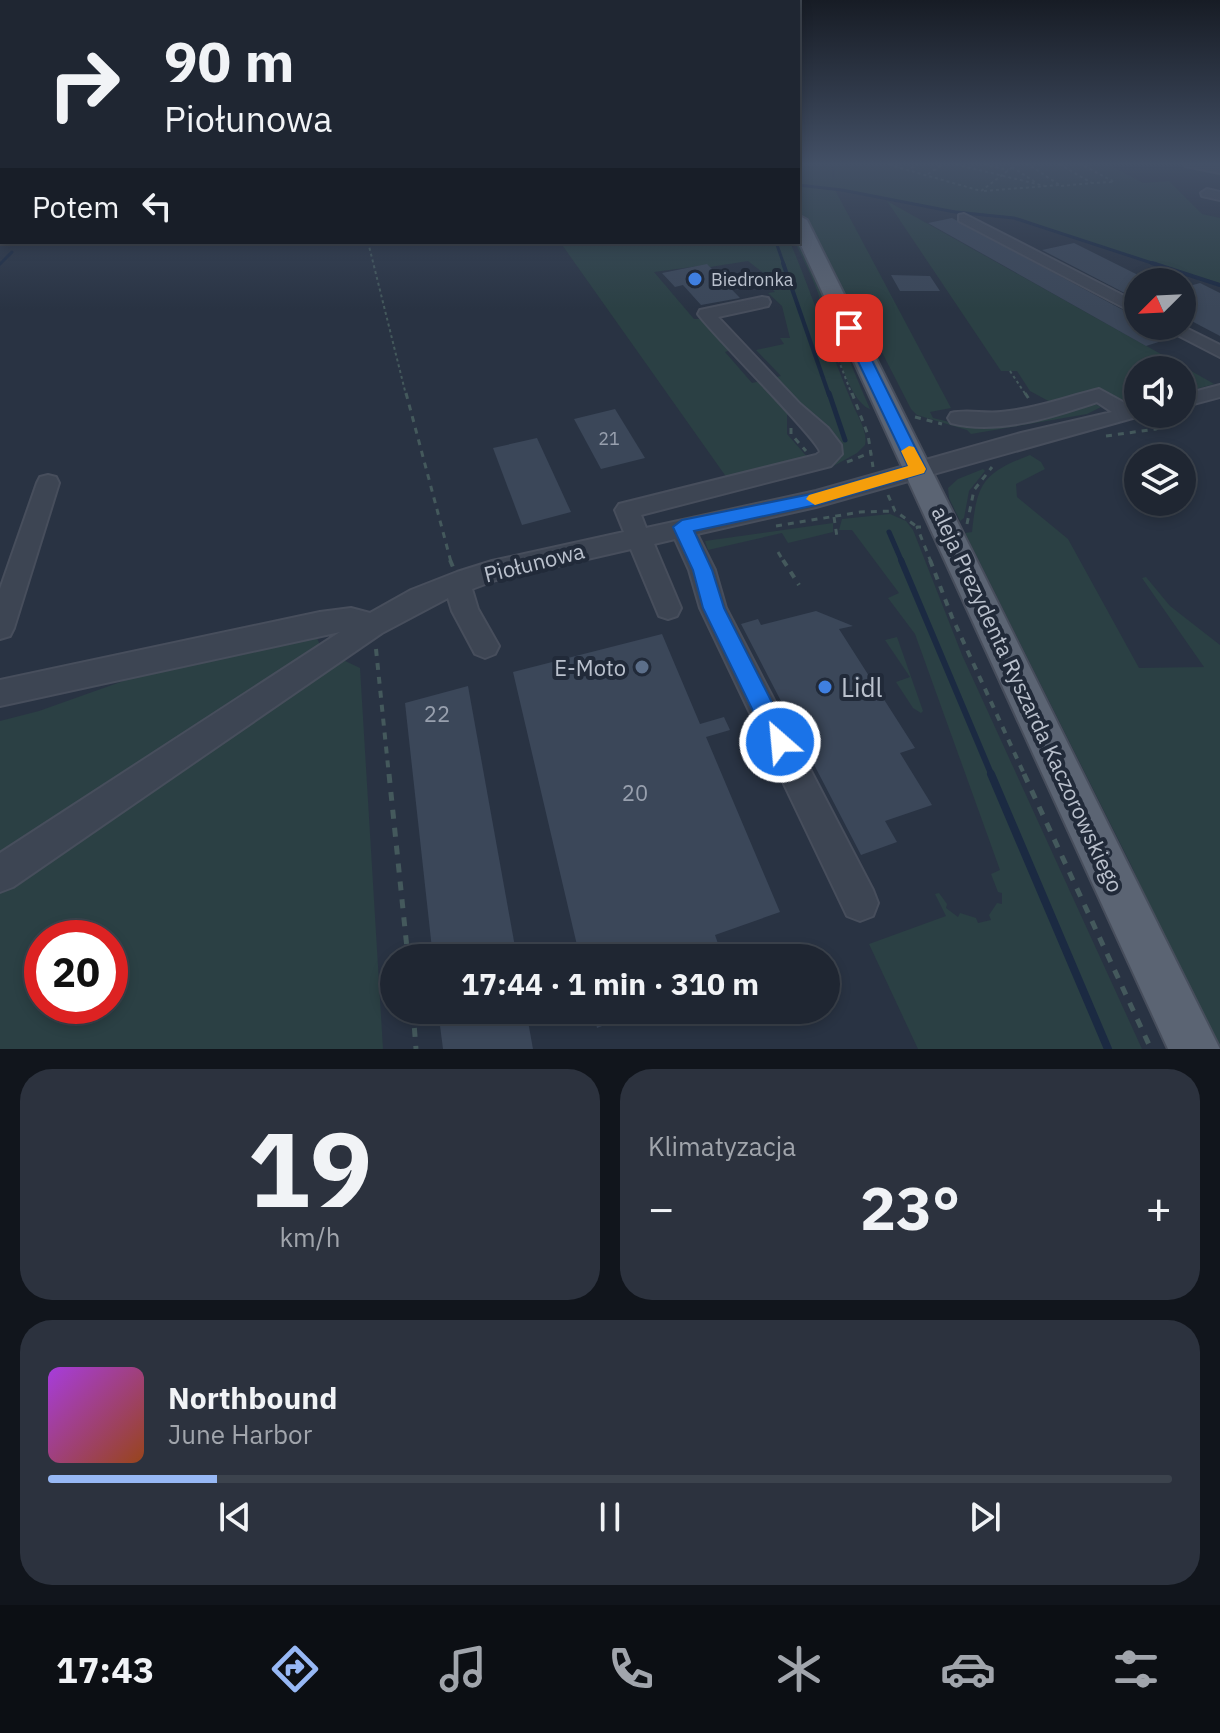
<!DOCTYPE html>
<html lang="pl">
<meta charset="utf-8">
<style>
body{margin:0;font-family:"IBM Plex Sans",sans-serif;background:#2c323e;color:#f1f3f6;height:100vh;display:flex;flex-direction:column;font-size:30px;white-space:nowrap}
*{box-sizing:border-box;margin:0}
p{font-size:26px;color:#a1a5ac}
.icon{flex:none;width:44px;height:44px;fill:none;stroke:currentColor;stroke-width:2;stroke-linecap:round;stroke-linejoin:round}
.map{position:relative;height:1049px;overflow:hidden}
.panel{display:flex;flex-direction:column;gap:20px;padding:20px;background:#11151c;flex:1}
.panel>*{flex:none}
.guide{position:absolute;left:0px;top:0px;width:800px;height:244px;box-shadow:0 4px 12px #0003,0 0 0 2px #3c434d;background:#1f2632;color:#f1f3f6;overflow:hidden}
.needle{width:52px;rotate:246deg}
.controls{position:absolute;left:1124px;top:268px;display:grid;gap:16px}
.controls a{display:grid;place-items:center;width:72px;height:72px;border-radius:50%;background:#1f2632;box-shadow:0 4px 12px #0003,0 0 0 2px #3c434d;font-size:40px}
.speed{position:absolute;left:24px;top:920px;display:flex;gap:16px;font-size:40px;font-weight:700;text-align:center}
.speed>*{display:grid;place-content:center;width:104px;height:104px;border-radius:50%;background:#1f2632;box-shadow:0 4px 12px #0003,0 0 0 2px #3c434d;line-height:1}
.speed .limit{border:12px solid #d22;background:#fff;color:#111}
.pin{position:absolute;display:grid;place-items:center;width:68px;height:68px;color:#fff;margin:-34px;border-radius:16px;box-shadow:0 4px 12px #0006}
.me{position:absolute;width:88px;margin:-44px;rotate:333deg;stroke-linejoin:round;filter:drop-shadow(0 0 6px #0008)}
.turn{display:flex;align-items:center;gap:28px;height:168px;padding:0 32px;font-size:36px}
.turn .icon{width:104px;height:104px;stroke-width:2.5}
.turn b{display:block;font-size:56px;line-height:68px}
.then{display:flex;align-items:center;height:76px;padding:0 32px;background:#0003;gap:16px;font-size:30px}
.big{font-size:60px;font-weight:800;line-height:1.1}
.panel .card{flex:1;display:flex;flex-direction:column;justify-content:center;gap:12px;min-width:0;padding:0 28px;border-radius:32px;background:#2c323e}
.panel .dial{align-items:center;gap:0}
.dial b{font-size:104px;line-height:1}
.song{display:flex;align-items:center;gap:24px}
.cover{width:96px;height:96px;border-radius:12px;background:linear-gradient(135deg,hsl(280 70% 55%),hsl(20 70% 35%))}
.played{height:8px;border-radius:4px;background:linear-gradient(90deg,#97b8f5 15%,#3c434d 15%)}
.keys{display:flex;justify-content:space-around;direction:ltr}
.heat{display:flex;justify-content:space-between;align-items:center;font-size:44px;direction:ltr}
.panel .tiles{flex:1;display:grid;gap:20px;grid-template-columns:1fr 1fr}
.card:last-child{grid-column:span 2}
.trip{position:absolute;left:380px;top:944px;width:460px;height:80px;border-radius:40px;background:#1f2632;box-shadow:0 4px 12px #0003,0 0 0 2px #3c434d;font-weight:800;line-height:80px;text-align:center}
.menu{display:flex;height:128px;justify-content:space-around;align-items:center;background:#0c0f14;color:#a1a5ac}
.menu .icon{width:56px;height:56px}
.menu .active{color:#97b8f5}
.menu b{font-size:36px;color:#f1f3f6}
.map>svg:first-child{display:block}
.green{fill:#2b4044;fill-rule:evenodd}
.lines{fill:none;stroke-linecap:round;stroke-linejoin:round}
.stream-far4{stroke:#1b2a42;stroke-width:3}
.stream-far3{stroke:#1b2a42;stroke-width:4}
.stream-far2{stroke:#1b2a42;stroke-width:5}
.stream-far1{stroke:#1b2a42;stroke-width:6}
.stream{stroke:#1b2a42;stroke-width:8}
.building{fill:#3b4759}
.minor-casing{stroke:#474e5c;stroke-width:4}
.major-casing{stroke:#474e5c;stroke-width:4}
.path-far3{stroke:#44595c;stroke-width:2;stroke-dasharray:3 3;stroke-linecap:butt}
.path-far2{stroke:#44595c;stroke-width:3;stroke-dasharray:6 6;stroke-linecap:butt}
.path-far1{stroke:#44595c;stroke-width:4;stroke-dasharray:7 7;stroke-linecap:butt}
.path{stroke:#44595c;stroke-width:5;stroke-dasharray:9 9;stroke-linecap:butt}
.minor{fill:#3d4553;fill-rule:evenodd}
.major{fill:#5b6473;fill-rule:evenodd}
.route{fill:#1a73e8;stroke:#114b97;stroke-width:2}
.slow{fill:#f59e0b}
.shop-dot{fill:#3f7fe0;stroke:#212a39;stroke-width:3}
.service-dot{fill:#5c6f8a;stroke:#212a39;stroke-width:3}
.labels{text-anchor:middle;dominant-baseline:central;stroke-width:8;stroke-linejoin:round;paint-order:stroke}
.far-poi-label{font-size:18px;fill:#bac1cd;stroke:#212a39;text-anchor:start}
.number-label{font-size:18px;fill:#98a0ae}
.street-label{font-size:22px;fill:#bac1cd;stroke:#212a39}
.poi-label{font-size:22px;fill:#bac1cd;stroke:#212a39;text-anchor:end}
.near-number-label{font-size:22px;fill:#98a0ae}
.near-poi-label{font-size:26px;fill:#bac1cd;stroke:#212a39;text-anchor:start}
</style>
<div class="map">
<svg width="1220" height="1049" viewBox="0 0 1220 1049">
<rect width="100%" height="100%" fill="#293343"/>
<g class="green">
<path d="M 798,163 L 832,163 L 833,183 L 835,163 L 1106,163 L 1143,183 L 1169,181 L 1202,214 L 1220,218 L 1220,283 L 1091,244 L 1020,218 L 944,209 L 834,188 L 951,408 L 930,412 L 933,418 L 974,428 L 1091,402 L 1101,407 L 1087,414 L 971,434 L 967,430 L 917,415 L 911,409 L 869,327 L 863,327 L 848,310 L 798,206 Z"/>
<path d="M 887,201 L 1209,381 L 1214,384 L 1182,393 L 1182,370 L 1138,370 L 1138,405 L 1122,403 L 1097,389 L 1052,403 L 1030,391 L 1017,371 L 1001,371 Z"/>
<path d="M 798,233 C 823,291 844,350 870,409 C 846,401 826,317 818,293 C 812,276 803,259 795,242 L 798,242 Z"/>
<path d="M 560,242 L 790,242 C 813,296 830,351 853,405 C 858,417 868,432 865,445 L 857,453 L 830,468 L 825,467 L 842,457 L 841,450 L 772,378 L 781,376 L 756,350 L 784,344 L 780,338 L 790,338 L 782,306 L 768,293 L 775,292 L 771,288 L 776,283 L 748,261 L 710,267 L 707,265 L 654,272 L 694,319 L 702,319 L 733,349 L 725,352 L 752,383 L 761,381 L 787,410 L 787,434 L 809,459 L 727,478 Z"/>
<path d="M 1030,455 L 1041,462 L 1045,469 L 1016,484 L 1017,497 L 1068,539 L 1139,668 L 1204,667 L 1142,578 L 1146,577 L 1170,606 L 1220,645 L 1220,1049 L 1201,1025 L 1132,867 L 965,533 L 972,532 C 977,483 983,473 1030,455 Z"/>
<path d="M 983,469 L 985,471 L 969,491 L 964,518 L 960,521 L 949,498 L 948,488 L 958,479 Z"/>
<path d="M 890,514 L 906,521 L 913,530 L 962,655 L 1142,1049 L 918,1049 L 869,944 L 946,916 L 935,894 L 939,893 L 947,904 L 946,908 L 958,917 L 960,913 L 976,918 L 978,923 L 991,920 L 989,915 L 997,903 L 1002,904 L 1002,893 L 998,892 L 991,874 L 1000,870 L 915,634 L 888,598 L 899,593 L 852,530 L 839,530 L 842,519 Z"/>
<path d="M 833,523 L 833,532 L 788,543 L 782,533 L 708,550 L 705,541 Z"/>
<path d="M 316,635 L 321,648 L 0,863 L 0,721 L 39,711 L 143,674 Z"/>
<path d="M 897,637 L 923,711 L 921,713 L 913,708 L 896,682 L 910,677 L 885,640 Z"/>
<path d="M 341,659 L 360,668 L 383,1049 L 0,1049 L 0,889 ZM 42,938 L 110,938 L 110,1006 L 42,1006 Z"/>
</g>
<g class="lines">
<g class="stream-far4">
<path d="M 798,185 L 842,190 L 955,212 L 1014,218 L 1158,265"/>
<path d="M 776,242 L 784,265"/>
<path d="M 0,264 L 12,252"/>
</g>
<g class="stream-far3">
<path d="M 783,263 L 829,395"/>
<path d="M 1152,263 L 1220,285"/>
</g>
<g class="stream-far2">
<path d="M 829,393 L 845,440"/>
<path d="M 889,532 L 902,562"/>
</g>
<path class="stream-far1" d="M 901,560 L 992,776"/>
<path class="stream" d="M 991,774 L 1108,1049"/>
</g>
<g class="building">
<path d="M 952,218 L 1138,318 L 1138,326 L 1144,326 L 1168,339 L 1146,346 L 928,223 Z"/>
<path d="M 1074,243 L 1138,275 L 1138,300 L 1042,250 Z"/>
<path d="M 707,264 L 710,267 L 740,298 L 701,305 L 683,285 L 675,287 L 662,273 Z"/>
<path d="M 891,275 L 930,276 L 940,291 L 900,291 Z"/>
<path d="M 1200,283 L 1220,293 L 1220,336 L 1182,316 L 1182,288 Z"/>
<path d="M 615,409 L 645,458 L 601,469 L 574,419 Z"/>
<path d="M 537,438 L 571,512 L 522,525 L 493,448 Z"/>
<path d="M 816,611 L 853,626 L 839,629 L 915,748 L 900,753 L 932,805 L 885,821 L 897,842 L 861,855 L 741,624 L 758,619 L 761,625 Z"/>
<path d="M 662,634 L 700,724 L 724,717 L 730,730 L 706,737 L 780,912 L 715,935 L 723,958 L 580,958 L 513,672 Z"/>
<path d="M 468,686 L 517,958 L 433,958 L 405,703 Z"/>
<path d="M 438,1010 L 526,1010 L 533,1049 L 443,1049 Z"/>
<path d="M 593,1010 L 641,1010 L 641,1011 L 597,1028 Z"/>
</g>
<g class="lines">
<g class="minor-casing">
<g id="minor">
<path d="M 1183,163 L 1220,165 L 1220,173 L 1185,166 Z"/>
<path d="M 1207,189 L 1220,192 L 1220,200 L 1202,196 L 1201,193 Z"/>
<path d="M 964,214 L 1138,303 L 1138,315 L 959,221 L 959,215 Z"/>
<path d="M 762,297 L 768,298 L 770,302 L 768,306 L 718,317 L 800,404 L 828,428 L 841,445 L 842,454 L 831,466 L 641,515 L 646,528 L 816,491 L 1021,433 L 1112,412 L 1097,402 C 1052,417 998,435 951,423 L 948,418 L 951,413 C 967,409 984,414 1001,412 C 1035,409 1066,397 1099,389 L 1132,407 L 1138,406 L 1138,414 L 1147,414 L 816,507 L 697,534 L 715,570 L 726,608 L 873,890 L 878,903 L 873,916 L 860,921 L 847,916 L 700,608 L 689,570 L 675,539 L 654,544 L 681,608 L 677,616 L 668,619 L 659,616 L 631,549 L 496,580 L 472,589 L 478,609 L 499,646 L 495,654 L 485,658 L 475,654 L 452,611 L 448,598 L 382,633 L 13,887 L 0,892 L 0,853 L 340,632 L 0,706 L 0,680 L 320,612 L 351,608 L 370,613 L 411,590 L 457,572 L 492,561 L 624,532 L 615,510 L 619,504 L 816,455 L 820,452 C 819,440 714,336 698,314 L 700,310 Z"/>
<path d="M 1160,326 L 1182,326 L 1220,345 L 1220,357 Z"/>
<path d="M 1220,385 L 1220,397 L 1182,407 L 1182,395 Z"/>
<path d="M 48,475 L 56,477 L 59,483 L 14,628 L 10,636 L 0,639 L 0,589 L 37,483 L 40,477 Z"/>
</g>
</g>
<g class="major-casing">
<path id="major" d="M 798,215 L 807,220 L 1220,1049 L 1168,1049 L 798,239 Z"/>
</g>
<g class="path-far3">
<path d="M 883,163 L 981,191 L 1018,163"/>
<path d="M 950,163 L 1045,186"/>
<path d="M 978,163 L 1008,170"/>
<path d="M 1026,163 L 1061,186 L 1092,183 L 1057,163"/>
<path d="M 1079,163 L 1114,182 L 1092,183"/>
<path d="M 1012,167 L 1035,182"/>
<path d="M 911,168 L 919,163"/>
<path d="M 928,174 L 945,163"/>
<path d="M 984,191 L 1059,185"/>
<path d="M 368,242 L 406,395"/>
<path d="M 819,309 L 852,395"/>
<path d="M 1010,371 L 1026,395"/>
</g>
<g class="path-far2">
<path d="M 406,393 L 451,562"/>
<path d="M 852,393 L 868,435 L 873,467"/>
<path d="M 1025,393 L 1029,399"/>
<path d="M 915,417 L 942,424"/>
<path d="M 1149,424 L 1171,414"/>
<path d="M 791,428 L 791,434 L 806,451"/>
<path d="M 1106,436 L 1156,429 L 1182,415"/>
<path d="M 847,462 L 872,452"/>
<path d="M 888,495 L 895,511 L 916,526"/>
<path d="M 834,517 L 837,537"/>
<path d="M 967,524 L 974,490 L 992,467"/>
<path d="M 776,526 L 860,512 L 895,511"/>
<path d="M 921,527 L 917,527 L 931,562"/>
<path d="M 778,552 L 784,562"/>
</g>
<g class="path-far1">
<path d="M 450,560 L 453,567"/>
<path d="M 783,560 L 799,585"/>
<path d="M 930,560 L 952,617 L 1025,776"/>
<path d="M 376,649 L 389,776"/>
</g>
<g class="path">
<path d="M 389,774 L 408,958"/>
<path d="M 1024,774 L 1151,1049"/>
<path d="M 413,1010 L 416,1049"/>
</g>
<use href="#minor" class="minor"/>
<use href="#major" class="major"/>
</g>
<linearGradient id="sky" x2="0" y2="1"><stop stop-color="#171c25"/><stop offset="0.53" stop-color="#435066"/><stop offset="1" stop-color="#435066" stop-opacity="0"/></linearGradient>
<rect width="1220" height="309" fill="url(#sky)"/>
<path class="route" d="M 849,324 L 856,328 L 926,469 L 924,473 L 816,505 L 694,531 L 712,570 L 724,608 L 792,742 L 788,750 L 780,754 L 772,750 L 703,608 L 693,570 L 673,527 L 682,520 L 816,493 L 908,466 L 842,328 Z"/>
<path class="slow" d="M 909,446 L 914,447 L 926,469 L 924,473 L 815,505 L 806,499 L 809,495 L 908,466 L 901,451 Z"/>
<g class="shop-dot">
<circle cx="695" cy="279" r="8"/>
<circle cx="825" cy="687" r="8"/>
</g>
<circle class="service-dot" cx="642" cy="667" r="8"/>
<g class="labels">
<g class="far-poi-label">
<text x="711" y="279">Biedronka</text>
</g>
<g class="number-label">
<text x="609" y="438">21</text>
</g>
<g class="street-label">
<text transform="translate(534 562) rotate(-14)">Piołunowa</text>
<text transform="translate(1028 699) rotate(65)">aleja Prezydenta Ryszarda Kaczorowskiego</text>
</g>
<g class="poi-label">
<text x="626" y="667">E-Moto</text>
</g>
<g class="near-number-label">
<text x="437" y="713">22</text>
<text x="635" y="792">20</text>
</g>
<g class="near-poi-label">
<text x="841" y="687">Lidl</text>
</g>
</g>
</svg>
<div class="controls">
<a><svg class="needle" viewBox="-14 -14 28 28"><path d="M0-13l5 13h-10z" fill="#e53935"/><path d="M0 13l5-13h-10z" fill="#a1a5ac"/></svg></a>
<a><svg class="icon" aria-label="sound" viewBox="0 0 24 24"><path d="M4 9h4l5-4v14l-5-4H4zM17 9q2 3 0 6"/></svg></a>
<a><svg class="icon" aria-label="layers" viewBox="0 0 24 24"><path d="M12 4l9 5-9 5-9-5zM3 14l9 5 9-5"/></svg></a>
</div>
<div class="speed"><div class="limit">20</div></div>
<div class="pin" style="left:849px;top:328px;background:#d93025"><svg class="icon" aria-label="arrive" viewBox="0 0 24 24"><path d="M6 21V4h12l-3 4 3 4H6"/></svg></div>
<svg class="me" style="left:780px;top:742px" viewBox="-20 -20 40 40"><circle r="17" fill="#1a73e8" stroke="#fff" stroke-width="3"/><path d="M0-11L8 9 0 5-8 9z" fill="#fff"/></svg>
<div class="trip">17:44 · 1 min · 310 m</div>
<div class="guide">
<div class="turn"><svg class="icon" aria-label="right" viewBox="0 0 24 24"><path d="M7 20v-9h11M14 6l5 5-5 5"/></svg><div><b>90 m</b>Piołunowa</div></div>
<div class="then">Potem<svg class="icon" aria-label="left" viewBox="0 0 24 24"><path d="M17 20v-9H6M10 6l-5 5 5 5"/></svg></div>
</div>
</div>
<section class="panel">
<div class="tiles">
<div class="card dial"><b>19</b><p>km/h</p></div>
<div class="card"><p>Klimatyzacja</p>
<div class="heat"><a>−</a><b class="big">23°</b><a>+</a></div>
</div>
<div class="card">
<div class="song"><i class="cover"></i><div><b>Northbound</b><p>June Harbor</p></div></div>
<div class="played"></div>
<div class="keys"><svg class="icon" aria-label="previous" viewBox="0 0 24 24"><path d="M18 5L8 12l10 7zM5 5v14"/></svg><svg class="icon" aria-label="pause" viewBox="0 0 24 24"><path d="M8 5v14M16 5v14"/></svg><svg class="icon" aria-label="next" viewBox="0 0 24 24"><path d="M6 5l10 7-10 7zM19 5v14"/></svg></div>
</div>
</div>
</section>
<nav class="menu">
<b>17:43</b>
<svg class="icon active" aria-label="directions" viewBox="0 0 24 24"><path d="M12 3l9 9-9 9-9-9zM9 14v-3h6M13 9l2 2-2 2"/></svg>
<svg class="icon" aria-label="music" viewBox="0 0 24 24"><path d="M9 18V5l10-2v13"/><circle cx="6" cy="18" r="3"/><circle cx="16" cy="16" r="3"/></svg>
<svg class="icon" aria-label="phone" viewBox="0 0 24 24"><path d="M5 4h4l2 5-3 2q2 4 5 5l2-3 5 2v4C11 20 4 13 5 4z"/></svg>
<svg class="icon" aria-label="climate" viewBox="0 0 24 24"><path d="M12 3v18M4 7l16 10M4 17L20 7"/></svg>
<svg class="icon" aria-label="car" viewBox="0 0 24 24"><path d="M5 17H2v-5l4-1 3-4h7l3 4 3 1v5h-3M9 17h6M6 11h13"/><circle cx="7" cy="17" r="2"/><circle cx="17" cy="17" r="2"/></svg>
<svg class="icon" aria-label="filters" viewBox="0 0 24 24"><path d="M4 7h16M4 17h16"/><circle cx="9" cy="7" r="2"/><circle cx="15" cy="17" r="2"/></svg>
</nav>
